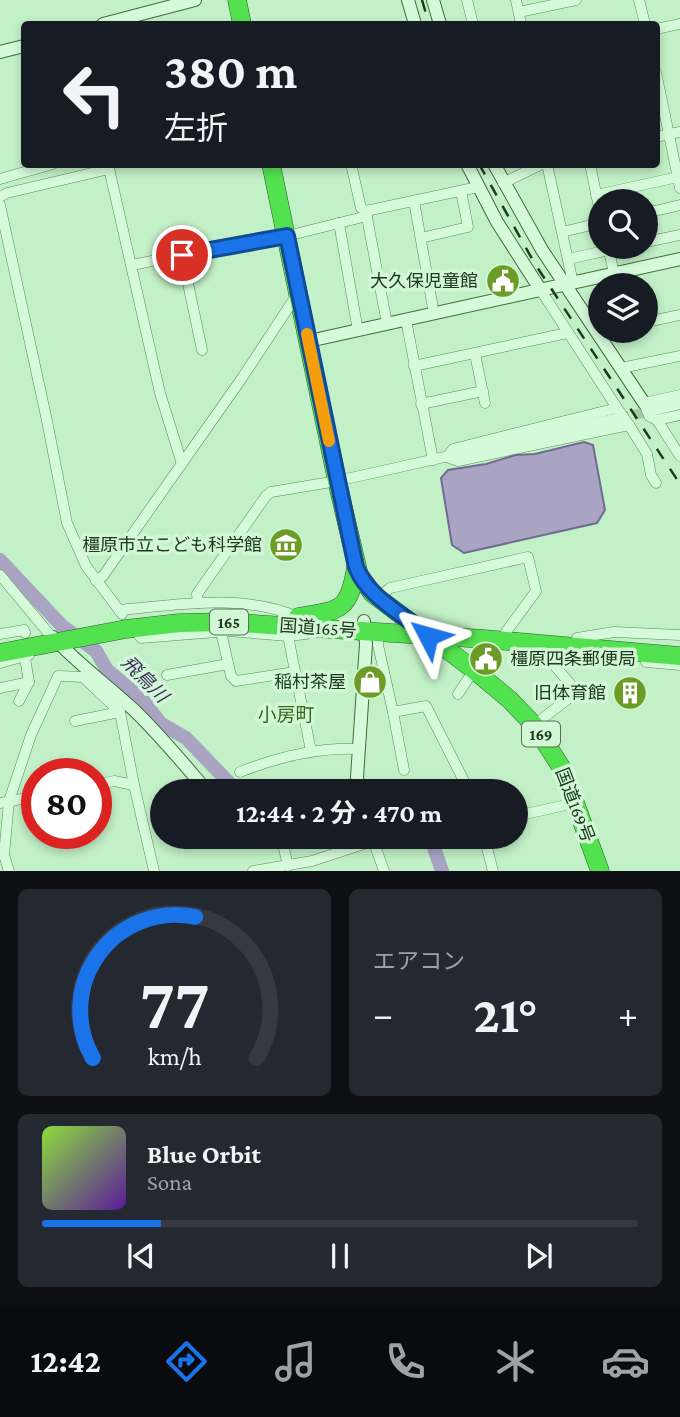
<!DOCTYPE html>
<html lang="ja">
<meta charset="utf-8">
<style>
body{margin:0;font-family:"Crimson Pro","Noto Sans JP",serif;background:#242831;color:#f1f3f6;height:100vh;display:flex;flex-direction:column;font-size:26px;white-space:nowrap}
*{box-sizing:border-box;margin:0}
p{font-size:23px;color:#9ea1a6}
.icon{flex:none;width:38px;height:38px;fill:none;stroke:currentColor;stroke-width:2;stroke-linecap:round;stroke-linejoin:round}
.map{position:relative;height:871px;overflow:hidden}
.sheet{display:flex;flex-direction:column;gap:18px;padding:18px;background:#0d0f14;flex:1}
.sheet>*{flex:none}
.hud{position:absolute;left:21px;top:21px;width:639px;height:147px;border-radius:7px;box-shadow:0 4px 10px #0003;background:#171b24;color:#f1f3f6;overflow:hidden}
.tools{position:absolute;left:588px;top:189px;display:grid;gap:14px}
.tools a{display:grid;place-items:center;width:70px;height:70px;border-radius:50%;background:#171b24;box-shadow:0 4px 10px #0003;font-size:35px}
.speed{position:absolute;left:21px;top:758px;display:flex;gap:14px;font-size:35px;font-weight:700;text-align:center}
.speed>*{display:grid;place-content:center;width:91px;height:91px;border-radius:50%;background:#171b24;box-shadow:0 4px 10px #0003;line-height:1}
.speed .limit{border:10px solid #d22;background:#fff;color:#111}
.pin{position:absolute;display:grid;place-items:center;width:60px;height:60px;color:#fff;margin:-30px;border:4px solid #fff;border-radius:50%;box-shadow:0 2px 7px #0007}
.me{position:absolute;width:77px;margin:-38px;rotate:309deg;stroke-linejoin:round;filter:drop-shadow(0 0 5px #0008)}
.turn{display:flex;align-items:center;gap:24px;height:147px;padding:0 28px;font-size:32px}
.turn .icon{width:91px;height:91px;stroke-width:2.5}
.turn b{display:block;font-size:49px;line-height:60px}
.big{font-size:52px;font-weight:700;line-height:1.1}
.sheet .tile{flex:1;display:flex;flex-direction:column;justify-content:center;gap:10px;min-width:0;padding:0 24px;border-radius:10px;background:#242831}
.sheet .dial{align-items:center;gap:0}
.dial svg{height:182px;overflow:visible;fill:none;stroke:#363941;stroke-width:7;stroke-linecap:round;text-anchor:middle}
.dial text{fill:#f1f3f6;stroke:none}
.song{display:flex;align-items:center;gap:21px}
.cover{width:84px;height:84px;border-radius:10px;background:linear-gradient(135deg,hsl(90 70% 55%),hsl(270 70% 35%))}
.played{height:7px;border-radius:4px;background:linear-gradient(90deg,#1a73e8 20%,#363941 20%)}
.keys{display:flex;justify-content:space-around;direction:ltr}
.heat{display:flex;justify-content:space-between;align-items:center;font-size:38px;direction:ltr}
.sheet .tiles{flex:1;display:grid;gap:18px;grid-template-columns:1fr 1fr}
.tile:last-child{grid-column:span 2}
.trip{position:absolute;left:150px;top:779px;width:378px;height:70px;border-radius:35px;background:#171b24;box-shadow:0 4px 10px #0003;font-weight:700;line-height:70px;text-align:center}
.tab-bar{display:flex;height:112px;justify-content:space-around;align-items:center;background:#090b0e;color:#9ea1a6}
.tab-bar .icon{width:49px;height:49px}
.tab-bar .selected{color:#1a73e8}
.tab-bar b{font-size:32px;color:#f1f3f6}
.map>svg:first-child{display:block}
.water{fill:#a8a4c2;stroke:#716b91;stroke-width:2}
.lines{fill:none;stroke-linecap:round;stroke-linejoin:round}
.river{stroke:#a8a4c2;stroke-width:14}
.street-tunnel{stroke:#a2cba5;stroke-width:10;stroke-dasharray:10 5;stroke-linecap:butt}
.street-casing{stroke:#5b8a58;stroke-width:11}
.secondary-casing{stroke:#406c3b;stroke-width:14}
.highway-casing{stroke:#32582d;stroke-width:19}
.street{stroke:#d5fada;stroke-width:10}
.secondary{stroke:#d5fada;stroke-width:12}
.highway{stroke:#53e24f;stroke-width:18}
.rail{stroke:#20391d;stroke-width:2.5;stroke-dasharray:12 12;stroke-linecap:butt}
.route-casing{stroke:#114b97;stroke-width:18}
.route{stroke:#1a73e8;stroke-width:12}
.slow{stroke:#f59e0b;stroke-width:12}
.labels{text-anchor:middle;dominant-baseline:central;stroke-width:7;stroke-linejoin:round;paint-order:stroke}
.shield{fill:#d2f7d6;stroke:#557254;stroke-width:2}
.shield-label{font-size:16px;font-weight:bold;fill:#20391d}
.poi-label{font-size:18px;fill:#20391d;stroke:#d2f7d6;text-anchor:end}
.street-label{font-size:18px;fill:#20391d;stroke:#d2f7d6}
.water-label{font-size:19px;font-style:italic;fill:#3c2c5a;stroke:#d2f7d6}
.neighbourhood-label{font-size:19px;fill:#38681b;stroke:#d2f7d6}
</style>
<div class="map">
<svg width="680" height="871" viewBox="0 0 680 871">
<rect width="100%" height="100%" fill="#c2f0c7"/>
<path class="water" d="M 584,442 L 593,445 L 605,510 L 597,523 L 464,553 L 452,545 L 441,478 L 448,470 L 486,464 L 516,455 L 535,454 Z"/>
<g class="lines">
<g class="river">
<path d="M 0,560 L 62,626 L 96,651 L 107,670 L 143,700 L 160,723 L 186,738 L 237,791"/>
<path d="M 430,836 L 442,871"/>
</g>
<path class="street-tunnel" d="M 619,418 L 651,411"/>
<g class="street-casing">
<g id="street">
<path d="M 467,0 L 473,24"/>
<path d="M 516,0 L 521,24"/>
<path d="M 639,0 L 645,24"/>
<path d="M 519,12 L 576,0"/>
<path d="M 656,29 L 680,24"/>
<path d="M 656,72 L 680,188"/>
<path d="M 656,137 L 680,132"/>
<path d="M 108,164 L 160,393 L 182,464"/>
<path d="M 351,164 L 361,208 L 366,211 L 478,187"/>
<path d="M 547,164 L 573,283"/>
<path d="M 590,164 L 600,213"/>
<path d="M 0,179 L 53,164"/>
<path d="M 503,183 L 542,164"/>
<path d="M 596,195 L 678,177"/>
<path d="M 0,197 L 7,193 L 109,169"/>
<path d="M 414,201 L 434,314"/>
<path d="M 0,205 L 46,416 L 67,523 L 86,566 L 122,614"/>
<path d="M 366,212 L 387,324"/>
<path d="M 646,213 L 680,205"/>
<path d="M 339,223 L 358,331"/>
<path d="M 562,232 L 600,223"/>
<path d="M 421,238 L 468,227 L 461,191"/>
<path d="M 646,242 L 680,235"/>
<path d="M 608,247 L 614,273"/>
<path d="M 182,255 L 202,350"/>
<path d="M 568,259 L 623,247"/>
<path d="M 132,265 L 240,243 L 287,236 L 367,216"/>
<path d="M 540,289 L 617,408"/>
<path d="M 646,317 L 656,320 L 680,315"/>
<path d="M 406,320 L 433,460"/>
<path d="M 475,354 L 485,403"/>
<path d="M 414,366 L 567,333"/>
<path d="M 621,368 L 680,356"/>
<path d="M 680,395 L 644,403 L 649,416 L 657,420 L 680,415"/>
<path d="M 421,404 L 483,391"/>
<path d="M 617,408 L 629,425 L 458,461 L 447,457 L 453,449 Z"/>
<path d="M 651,411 L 680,404"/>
<path d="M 657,420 L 680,456"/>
<path d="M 629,425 L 647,454 L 651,475 L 656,483"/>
<path d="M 0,575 L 50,635"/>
<path d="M 96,581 L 103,576 L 242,378 L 298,293"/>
<path d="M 378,598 L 390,588 L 528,557 L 536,591 L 506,632"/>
<path d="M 198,603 L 197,594 L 266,496 L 271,492 L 337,481 L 619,418"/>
<path d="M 119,610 C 178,605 242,593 298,617"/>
<path d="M 221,632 L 231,676 L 236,681 L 295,672"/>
<path d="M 378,632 L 378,645 L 393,712 L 426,706 L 469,791"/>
<path d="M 0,634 L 24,630 L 25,633"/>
<path d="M 138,634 L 141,638 L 229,631 L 288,636 L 306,634"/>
<path d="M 288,636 L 311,751"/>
<path d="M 577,638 L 614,632 L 680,635"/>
<path d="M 646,662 L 680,665"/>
<path d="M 0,663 L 29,655"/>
<path d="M 167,675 L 228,664"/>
<path d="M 83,677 L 120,712 L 134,785 L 114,781 L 96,785"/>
<path d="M 0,688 L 29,682 L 25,658"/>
<path d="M 458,694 L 474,670"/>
<path d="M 19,701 L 29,682"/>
<path d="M 393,712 L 404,770"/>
<path d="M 75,721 L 120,712"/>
<path d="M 534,725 L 577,692 L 537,645"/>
<path d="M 240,772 C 278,757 318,747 359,749"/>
<path d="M 134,785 L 154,871"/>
<path d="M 0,803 L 37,796"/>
<path d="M 516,816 L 575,803"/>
<path d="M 484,836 L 493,871"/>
<path d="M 372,837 L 384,871"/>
<path d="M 282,840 L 288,866"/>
<path d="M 9,871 L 4,855 L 9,801 L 31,735 L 58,676 L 83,677 L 89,672"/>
<path d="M 253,871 L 312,861 L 373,841"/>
</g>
</g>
<g class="secondary-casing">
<g id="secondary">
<path d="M 408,0 L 415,24"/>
<path d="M 433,0 L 440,24"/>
<path d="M 103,24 L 195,0"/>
<path d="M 0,52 L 24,46"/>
<path d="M 467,164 L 497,222 L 540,289"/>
<path d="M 494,164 L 542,250 L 644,403"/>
<path d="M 309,341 L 680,259"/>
<path d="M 53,637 C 78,664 107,685 134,710 C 160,735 183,763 207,791"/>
<path d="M 359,791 L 357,777 L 366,644 L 364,621"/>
</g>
</g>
<g class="highway-casing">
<g id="highway">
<path d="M 237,0 L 242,24"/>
<path d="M 271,164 L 337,481 L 359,575 L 373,594 L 474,670 L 510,700 L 534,725 L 563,770 L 600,871"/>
<path d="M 298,617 C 340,610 349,612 356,567"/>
<path d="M 0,653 L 126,629 L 179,623 L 225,622 L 484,639 L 680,656"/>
</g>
</g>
<use href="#street" class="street"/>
<use href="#secondary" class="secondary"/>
<use href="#highway" class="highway"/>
<g class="rail">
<path d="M 422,0 L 429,24"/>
<path d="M 479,164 L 535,264 L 680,484"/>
</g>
</g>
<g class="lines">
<g class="route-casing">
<path id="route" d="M 182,255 L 287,236 L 356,567 C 369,599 403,613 428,636"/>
</g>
<use href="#route" class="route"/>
<path class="slow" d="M 307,334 L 329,441"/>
</g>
<defs>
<g id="civic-disc" transform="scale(1.75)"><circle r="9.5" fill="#6c9c26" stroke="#d2f7d6"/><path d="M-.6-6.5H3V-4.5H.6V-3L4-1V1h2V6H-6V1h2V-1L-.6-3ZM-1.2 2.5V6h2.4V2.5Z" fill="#fff"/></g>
<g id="museum-disc" transform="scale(1.75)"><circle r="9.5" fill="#6c9c26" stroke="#d2f7d6"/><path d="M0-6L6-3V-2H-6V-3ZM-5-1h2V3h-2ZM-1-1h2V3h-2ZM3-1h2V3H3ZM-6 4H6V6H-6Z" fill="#fff"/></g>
<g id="shop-disc" transform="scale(1.75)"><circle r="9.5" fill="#6c9c26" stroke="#d2f7d6"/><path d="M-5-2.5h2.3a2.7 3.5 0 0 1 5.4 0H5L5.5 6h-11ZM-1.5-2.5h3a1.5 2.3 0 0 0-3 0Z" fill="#fff"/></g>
<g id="building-disc" transform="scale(1.75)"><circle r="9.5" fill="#6c9c26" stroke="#d2f7d6"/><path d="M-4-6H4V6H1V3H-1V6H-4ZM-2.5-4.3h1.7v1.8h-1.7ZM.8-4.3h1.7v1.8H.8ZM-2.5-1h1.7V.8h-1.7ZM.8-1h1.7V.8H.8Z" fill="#fff"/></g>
</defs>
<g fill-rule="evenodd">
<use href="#civic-disc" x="503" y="281"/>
<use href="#museum-disc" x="286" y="545"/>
<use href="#civic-disc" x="486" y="659"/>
<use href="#shop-disc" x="370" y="682"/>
<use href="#building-disc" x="630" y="693"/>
</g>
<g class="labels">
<g class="shield">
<rect x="210" y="609.5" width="38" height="25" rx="5"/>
<rect x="522" y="721.5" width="38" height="25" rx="5"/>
</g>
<g class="shield-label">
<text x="229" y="622">165</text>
<text x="541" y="734">169</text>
</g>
<g class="poi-label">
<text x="478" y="281">大久保児童館</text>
<text x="262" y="545">橿原市立こども科学館</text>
<text x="510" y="659" text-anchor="start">橿原四条郵便局</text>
<text x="346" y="682">稲村茶屋</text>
<text x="606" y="693">旧体育館</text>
</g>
<g class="street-label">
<text transform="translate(318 628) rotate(4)">国道165号</text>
<text transform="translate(575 805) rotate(69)">国道169号</text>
</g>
<g class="water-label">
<text transform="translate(145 679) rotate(45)">飛鳥川</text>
</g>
<g class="neighbourhood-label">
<text x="286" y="714">小房町</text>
</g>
</g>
</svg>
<div class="tools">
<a><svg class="icon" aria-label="search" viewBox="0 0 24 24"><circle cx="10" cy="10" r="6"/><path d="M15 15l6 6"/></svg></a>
<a><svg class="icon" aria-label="layers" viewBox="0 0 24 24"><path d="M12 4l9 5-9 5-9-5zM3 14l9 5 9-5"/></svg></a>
</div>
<div class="speed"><div class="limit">80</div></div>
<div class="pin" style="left:182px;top:255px;background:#d93025"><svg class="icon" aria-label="arrive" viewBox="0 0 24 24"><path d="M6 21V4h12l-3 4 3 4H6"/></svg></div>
<svg class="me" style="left:428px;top:636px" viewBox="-20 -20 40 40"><path d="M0-17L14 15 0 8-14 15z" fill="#1a73e8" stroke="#fff" stroke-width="4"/></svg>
<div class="trip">12:44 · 2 分 · 470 m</div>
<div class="hud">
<div class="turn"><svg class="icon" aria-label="left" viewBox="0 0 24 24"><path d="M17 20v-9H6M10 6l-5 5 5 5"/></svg><div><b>380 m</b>左折</div></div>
</div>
</div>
<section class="sheet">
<div class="tiles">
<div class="tile dial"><svg viewBox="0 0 100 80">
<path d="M14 69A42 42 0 1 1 86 69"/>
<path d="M14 69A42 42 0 0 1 59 7" stroke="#1a73e8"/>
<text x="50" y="56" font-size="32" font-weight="700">77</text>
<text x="50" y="72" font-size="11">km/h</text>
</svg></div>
<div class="tile"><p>エアコン</p>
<div class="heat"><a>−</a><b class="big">21°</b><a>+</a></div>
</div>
<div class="tile">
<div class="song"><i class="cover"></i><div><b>Blue Orbit</b><p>Sona</p></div></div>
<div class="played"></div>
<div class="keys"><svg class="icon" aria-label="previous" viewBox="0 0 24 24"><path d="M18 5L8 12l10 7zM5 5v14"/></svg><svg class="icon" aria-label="pause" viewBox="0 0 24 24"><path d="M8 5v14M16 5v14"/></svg><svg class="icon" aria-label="next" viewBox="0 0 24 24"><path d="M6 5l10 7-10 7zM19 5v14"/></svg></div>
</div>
</div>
</section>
<nav class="tab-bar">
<b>12:42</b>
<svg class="icon selected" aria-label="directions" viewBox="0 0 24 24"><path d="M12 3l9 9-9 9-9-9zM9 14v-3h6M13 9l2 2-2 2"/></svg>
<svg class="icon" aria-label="music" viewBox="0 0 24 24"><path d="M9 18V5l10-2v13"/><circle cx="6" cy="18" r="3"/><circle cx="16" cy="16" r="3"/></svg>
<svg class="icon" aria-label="phone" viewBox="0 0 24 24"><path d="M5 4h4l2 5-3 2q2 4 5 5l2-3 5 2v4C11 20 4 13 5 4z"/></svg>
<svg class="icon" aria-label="climate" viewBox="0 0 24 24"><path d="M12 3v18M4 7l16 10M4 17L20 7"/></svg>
<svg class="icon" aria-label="car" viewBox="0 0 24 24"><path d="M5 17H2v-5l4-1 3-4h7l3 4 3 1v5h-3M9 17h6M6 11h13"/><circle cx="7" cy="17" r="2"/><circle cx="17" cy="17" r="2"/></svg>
</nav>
